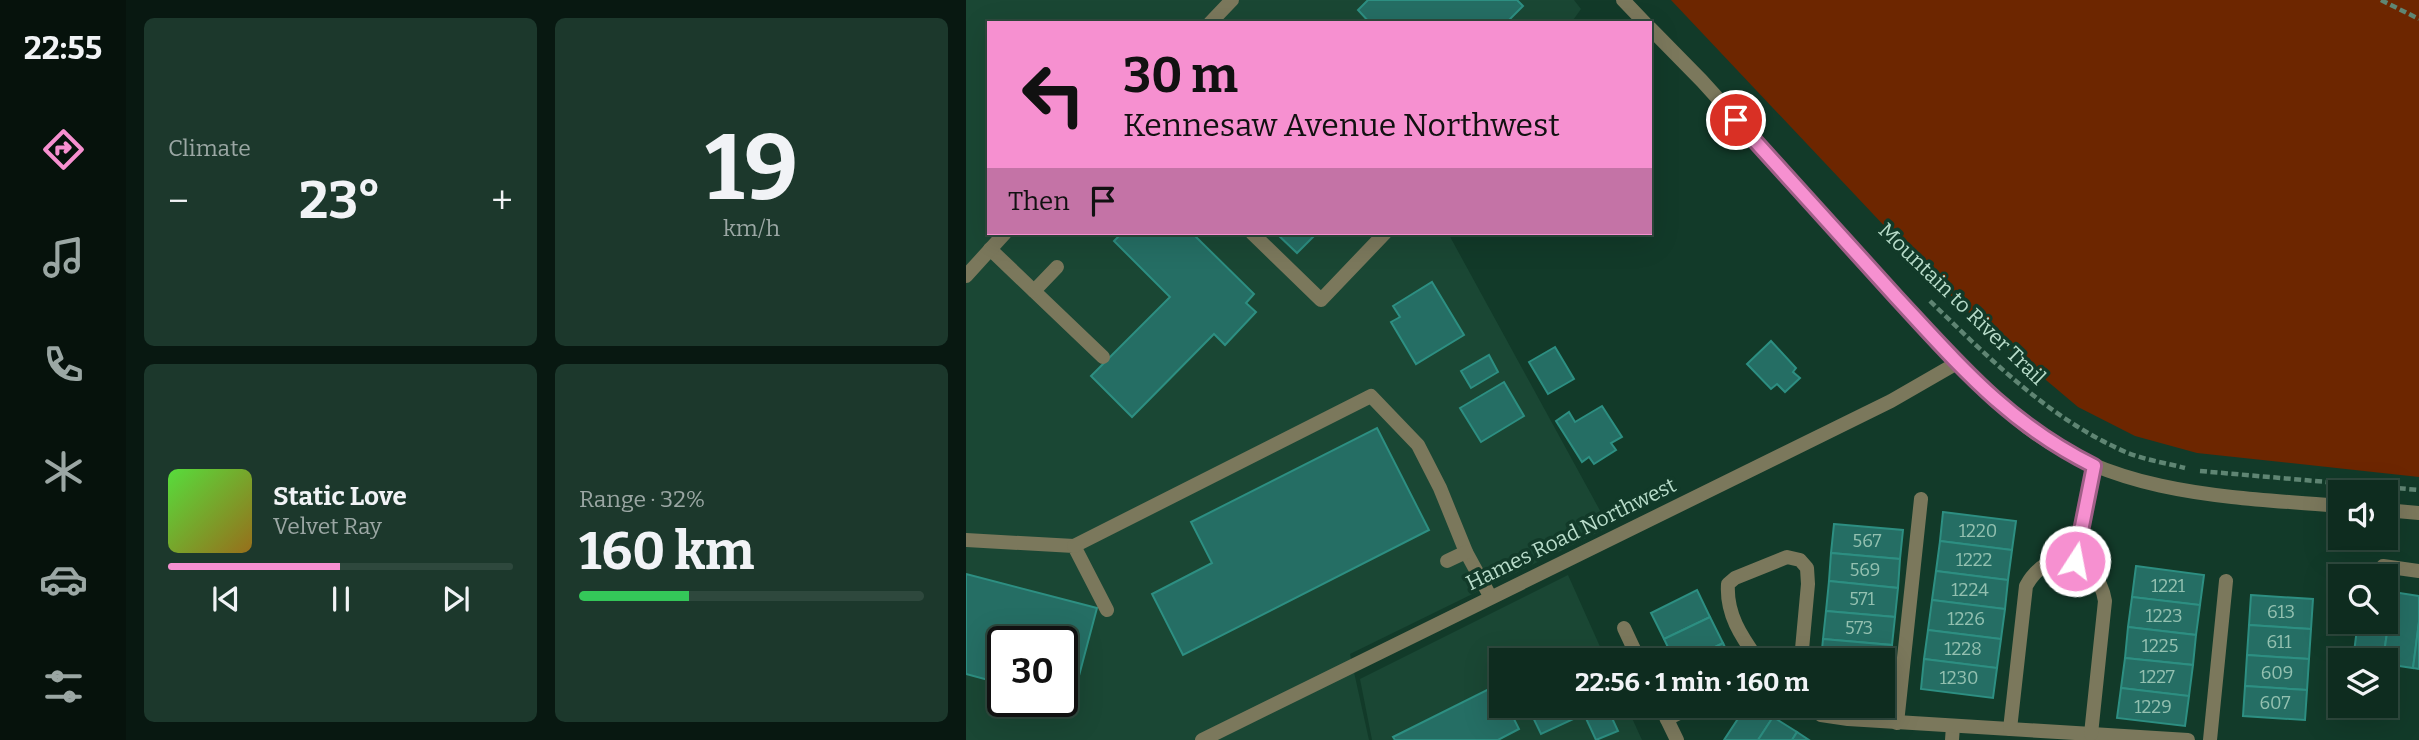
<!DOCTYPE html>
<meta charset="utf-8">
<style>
body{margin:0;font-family:Bitter,serif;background:#1c382c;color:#f1f3f6;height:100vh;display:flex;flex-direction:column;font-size:26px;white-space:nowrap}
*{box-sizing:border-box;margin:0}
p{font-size:23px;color:#9ba7a4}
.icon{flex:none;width:38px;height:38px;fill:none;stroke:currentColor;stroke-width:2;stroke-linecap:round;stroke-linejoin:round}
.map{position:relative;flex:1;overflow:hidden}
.drawer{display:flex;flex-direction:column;gap:18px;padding:18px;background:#081811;width:840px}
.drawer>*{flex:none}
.top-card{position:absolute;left:21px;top:21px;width:665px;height:214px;border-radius:0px;box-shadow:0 7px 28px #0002,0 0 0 2px #2e483d;background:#f690d0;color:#111;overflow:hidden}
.fabs{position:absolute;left:1362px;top:480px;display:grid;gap:14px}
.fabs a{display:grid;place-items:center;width:70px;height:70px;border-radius:0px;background:#0e2c1f;box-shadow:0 7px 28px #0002,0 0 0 2px #2e483d;font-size:35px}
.speed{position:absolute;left:21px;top:626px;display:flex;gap:14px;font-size:35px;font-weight:700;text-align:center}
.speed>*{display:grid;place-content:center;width:91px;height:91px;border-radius:50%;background:#0e2c1f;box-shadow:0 7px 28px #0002,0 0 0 2px #2e483d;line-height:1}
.speed .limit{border:4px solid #111;border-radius:10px;background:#fff;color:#111}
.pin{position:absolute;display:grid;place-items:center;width:60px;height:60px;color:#fff;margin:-30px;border:4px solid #fff;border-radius:50%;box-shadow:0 2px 7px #0007}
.me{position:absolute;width:77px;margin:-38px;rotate:11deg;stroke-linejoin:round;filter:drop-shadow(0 0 5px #0008)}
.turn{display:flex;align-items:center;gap:24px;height:147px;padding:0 21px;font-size:32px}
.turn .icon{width:91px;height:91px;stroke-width:2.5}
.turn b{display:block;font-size:49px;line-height:60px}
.then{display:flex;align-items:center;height:66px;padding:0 21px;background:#0003;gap:14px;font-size:26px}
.big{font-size:52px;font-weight:700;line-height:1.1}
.drawer .widget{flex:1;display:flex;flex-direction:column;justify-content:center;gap:10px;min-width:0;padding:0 24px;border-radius:10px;background:#1c382c}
.drawer .dial{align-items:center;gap:0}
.dial b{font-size:91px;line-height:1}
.song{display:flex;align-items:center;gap:21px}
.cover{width:84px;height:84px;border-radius:10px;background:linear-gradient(135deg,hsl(110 70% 55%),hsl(40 70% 35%))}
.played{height:7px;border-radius:4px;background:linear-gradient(90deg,#f690d0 50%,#2e483d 50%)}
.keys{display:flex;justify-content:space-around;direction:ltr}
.heat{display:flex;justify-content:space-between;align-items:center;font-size:38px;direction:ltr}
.charge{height:10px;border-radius:5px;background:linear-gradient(90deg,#34c759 32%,#2e483d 0)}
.drawer .tiles{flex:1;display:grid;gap:18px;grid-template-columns:repeat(2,1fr)}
.trip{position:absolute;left:523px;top:648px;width:406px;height:70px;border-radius:0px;background:#0e2c1f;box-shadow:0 7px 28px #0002,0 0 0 2px #2e483d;font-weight:700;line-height:70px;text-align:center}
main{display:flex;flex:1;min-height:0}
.menu{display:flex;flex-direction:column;width:126px;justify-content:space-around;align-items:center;background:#06120c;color:#9ba7a4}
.menu .icon{width:49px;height:49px}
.menu .selected{color:#f690d0}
.menu b{font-size:32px;color:#f1f3f6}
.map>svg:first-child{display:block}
.built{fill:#1a4734;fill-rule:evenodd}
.green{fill:#6d2600}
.building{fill:#256e64;stroke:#2d8f82;stroke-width:2}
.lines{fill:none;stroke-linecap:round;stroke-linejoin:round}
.path{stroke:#5f8573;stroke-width:4.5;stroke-dasharray:7 3.5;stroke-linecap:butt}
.service{stroke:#7b785c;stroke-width:14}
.minor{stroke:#7b785c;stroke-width:14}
.tertiary{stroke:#7b785c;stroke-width:14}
.route-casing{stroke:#a05e87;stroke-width:18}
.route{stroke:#f690d0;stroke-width:12}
.labels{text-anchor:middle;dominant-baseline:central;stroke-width:7;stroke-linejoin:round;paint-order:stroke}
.number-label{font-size:18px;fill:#93c0b0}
.street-label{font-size:21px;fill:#b8dcca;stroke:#123a29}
</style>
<main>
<nav class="menu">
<b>22:55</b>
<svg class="icon selected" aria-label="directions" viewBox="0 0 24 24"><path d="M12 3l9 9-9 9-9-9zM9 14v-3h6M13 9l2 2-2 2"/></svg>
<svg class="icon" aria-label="music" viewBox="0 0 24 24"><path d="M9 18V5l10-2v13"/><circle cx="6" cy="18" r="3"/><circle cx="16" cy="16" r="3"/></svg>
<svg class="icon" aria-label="phone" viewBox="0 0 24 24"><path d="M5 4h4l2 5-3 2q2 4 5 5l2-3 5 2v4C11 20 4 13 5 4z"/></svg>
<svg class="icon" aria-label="climate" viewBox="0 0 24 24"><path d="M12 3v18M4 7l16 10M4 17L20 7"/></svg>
<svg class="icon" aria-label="car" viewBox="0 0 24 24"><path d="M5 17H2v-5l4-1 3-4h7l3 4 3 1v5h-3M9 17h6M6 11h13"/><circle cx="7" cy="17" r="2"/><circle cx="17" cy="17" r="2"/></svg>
<svg class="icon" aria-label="filters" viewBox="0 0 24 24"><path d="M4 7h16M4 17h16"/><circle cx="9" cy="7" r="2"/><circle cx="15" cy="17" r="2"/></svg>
</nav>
<section class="drawer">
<div class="tiles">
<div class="widget"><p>Climate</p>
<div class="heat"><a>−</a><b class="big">23°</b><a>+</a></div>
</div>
<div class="widget dial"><b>19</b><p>km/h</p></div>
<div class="widget">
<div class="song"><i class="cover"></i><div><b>Static Love</b><p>Velvet Ray</p></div></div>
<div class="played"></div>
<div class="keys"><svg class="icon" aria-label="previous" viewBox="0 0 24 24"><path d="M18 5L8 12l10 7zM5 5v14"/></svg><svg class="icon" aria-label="pause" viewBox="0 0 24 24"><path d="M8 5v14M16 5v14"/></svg><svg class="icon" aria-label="next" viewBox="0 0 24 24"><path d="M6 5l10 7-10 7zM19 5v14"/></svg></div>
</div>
<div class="widget"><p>Range · 32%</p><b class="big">160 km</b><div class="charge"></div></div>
</div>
</section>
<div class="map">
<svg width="1453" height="740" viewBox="0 0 1453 740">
<rect width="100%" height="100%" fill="#123a29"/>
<g class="built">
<path d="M 0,0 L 608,0 L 615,9 L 605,23 L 23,23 L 23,233 L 482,233 L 643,527 L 384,654 L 403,740 L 0,740 ZM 37,642 L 96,642 L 96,702 L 37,702 Z"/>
<path d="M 602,575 L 640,660 L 536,660 L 536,705 L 660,705 L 676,740 L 406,740 L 394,679 Z"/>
</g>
<path class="green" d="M 705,0 L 1453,0 L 1453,477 L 1231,453 L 1169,436 L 1112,407 L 1024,333 L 974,285 Z"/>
<g class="building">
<path d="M 402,0 L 551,0 L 557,6 L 543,20 L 546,23 L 404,23 L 392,10 Z"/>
<path d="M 156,233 L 226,233 L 288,294 L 280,303 L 290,312 L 259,345 L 248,334 L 166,417 L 125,376 L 204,297 L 148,241 Z"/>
<path d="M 310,233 L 351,233 L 331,253 Z"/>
<path d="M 466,282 L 498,335 L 450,364 L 425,322 L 434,317 L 427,306 Z"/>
<path d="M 805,341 L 830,368 L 827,372 L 834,378 L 819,392 L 811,384 L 805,389 L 781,364 Z"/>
<path d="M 589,347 L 608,379 L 582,394 L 563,362 Z"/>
<path d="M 523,355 L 532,372 L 505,388 L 495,371 Z"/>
<path d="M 538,382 L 558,416 L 515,442 L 494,408 Z"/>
<path d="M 636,406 L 656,437 L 645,443 L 650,450 L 628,464 L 623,457 L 616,462 L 590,421 L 603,412 L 609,422 Z"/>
<path d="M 411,428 L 463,530 L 217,655 L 186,594 L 246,563 L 225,522 Z"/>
<path d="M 977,512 L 1050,521 L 1046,550 L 974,541 Z"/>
<path d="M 868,524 L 937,530 L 934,559 L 865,553 Z"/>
<path d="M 974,541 L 1046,550 L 1042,580 L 970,571 Z"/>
<path d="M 865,553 L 934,559 L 932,588 L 863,581 Z"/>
<path d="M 1170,566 L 1238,575 L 1234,605 L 1166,597 Z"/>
<path d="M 970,571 L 1042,580 L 1039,609 L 966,600 Z"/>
<path d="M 0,574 L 131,608 L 106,702 L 96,699 L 96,642 L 37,642 L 37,684 L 0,674 Z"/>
<path d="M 863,581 L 932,588 L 929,617 L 860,611 Z"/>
<path d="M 731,590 L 744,617 L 698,639 L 685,613 Z"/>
<path d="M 1419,591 L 1427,592 L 1417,660 L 1387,660 L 1392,621 L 1419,621 Z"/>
<path d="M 1427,592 L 1453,596 L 1453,622 L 1447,668 L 1419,664 L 1419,660 L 1417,660 Z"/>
<path d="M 1285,595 L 1347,599 L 1345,629 L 1283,625 Z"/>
<path d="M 1166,597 L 1234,605 L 1230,635 L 1162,627 Z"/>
<path d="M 966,600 L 1039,609 L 1035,639 L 962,630 Z"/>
<path d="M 860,611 L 929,617 L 926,645 L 857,639 Z"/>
<path d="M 744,617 L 757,643 L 723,660 L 708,660 L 698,639 Z"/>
<path d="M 1453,622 L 1453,669 L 1447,668 Z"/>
<path d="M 1283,625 L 1345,629 L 1343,659 L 1281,655 Z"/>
<path d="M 1162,627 L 1230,635 L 1227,665 L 1159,658 Z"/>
<path d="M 962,630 L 1035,639 L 1031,668 L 958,659 Z"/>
<path d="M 857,639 L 926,645 L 923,675 L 917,674 L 917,660 L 855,660 Z"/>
<path d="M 757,643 L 765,660 L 723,660 Z"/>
<path d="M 1281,655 L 1343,659 L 1341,690 L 1279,686 Z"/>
<path d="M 1159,658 L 1227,665 L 1223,696 L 1155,688 Z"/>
<path d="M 958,659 L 1031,668 L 1027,698 L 955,689 Z"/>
<path d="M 917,674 L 923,675 L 921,703 L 917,703 Z"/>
<path d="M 531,685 L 536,694 L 536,705 L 541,705 L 553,729 L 532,740 L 429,740 L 427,737 Z"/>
<path d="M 1279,686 L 1341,690 L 1339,720 L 1277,716 Z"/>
<path d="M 1155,688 L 1223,696 L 1219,726 L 1151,718 Z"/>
<path d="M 561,705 L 640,705 L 652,731 L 630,740 L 618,714 L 575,734 Z"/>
<path d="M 781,705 L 789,705 L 807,717 L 792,740 L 758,740 Z"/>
<path d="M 807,717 L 831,732 L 826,740 L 792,740 Z"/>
<path d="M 831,732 L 843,740 L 826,740 Z"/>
</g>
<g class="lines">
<g class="path">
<path d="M 1415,0 L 1453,19"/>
<path d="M 964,301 C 1024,359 1084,420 1162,453 C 1180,460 1200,463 1219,468"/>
<path d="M 1234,471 L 1453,490"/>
</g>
<g class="service">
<path d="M 286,233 L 355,300 L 419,233"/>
<path d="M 24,249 L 137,357"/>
<path d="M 68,291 L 91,267"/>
<path d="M 0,540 L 108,546 L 141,610"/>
<path d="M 108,546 L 405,396 L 452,445 L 474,488 L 500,552 L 524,596"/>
<path d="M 481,561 L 500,552"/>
<path d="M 1417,566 L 1453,571"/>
<path d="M 658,628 L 673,660"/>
<path d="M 694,705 L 711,740"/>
<path d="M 701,719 L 729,705"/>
<path d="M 931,723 L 955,499"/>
<path d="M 986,740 L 987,726"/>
<path d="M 1244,740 L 1260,581"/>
</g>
<g class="minor">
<path d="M 244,23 L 266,0"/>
<path d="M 0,276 L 39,233"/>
<path d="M 1109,561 L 1128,465"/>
<path d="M 792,660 C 775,636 760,614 762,584 L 769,578 L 821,557 L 834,560 L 841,568 L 842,584 L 835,660"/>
<path d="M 842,705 L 855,715 L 882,719 L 1222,740"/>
<path d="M 1044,729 L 1060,586 C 1083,544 1131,554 1139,601 L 1125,734"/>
<path d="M 236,740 L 925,401 L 991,363"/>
</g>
<g class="tertiary">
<path d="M 657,0 L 679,23"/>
<path d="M 684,28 L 736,81 L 991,363 C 1014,386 1037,408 1062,428 C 1153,496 1266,497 1374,506"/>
<path d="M 1419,510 L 1453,513"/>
</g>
</g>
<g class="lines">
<g class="route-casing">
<path id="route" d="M 770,120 C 824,179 877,239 931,298 C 994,366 1043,424 1128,466 L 1109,561"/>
</g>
<use href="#route" class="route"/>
</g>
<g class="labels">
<g class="number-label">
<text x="1012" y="531">1220</text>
<text x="901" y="541">567</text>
<text x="1008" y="560">1222</text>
<text x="899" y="570">569</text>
<text x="1202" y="586">1221</text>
<text x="1004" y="590">1224</text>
<text x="896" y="599">571</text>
<text x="1315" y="612">613</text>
<text x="1198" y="616">1223</text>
<text x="1000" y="619">1226</text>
<text x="893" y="628">573</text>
<text x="1313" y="642">611</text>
<text x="1194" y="646">1225</text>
<text x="997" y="649">1228</text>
<text x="1311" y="673">609</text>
<text x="1191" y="677">1227</text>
<text x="993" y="678">1230</text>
<text x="1309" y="703">607</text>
<text x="1187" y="707">1229</text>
</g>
<g class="street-label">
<text transform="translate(996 304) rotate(44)">Mountain to River Trail</text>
<text transform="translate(605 534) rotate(-26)">Hames Road Northwest</text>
</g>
</g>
</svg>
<div class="fabs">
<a><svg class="icon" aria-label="sound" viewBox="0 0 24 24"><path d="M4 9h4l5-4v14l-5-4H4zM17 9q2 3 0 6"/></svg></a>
<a><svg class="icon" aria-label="search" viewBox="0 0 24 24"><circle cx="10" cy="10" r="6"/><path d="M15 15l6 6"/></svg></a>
<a><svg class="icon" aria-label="layers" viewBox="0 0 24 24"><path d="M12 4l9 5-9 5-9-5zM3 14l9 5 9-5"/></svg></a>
</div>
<div class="speed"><div class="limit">30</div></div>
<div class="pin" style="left:770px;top:120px;background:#d93025"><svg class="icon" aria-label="arrive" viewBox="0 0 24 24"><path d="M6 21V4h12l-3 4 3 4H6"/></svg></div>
<svg class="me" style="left:1109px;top:561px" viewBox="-20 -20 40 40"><circle r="17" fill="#f690d0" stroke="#fff" stroke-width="3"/><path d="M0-11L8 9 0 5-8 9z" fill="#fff"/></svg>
<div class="trip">22:56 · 1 min · 160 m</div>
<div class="top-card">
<div class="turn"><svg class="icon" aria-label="left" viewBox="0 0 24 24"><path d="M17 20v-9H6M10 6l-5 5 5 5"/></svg><div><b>30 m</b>Kennesaw Avenue Northwest</div></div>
<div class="then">Then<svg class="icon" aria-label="arrive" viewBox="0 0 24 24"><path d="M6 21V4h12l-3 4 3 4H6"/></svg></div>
</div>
</div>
</main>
